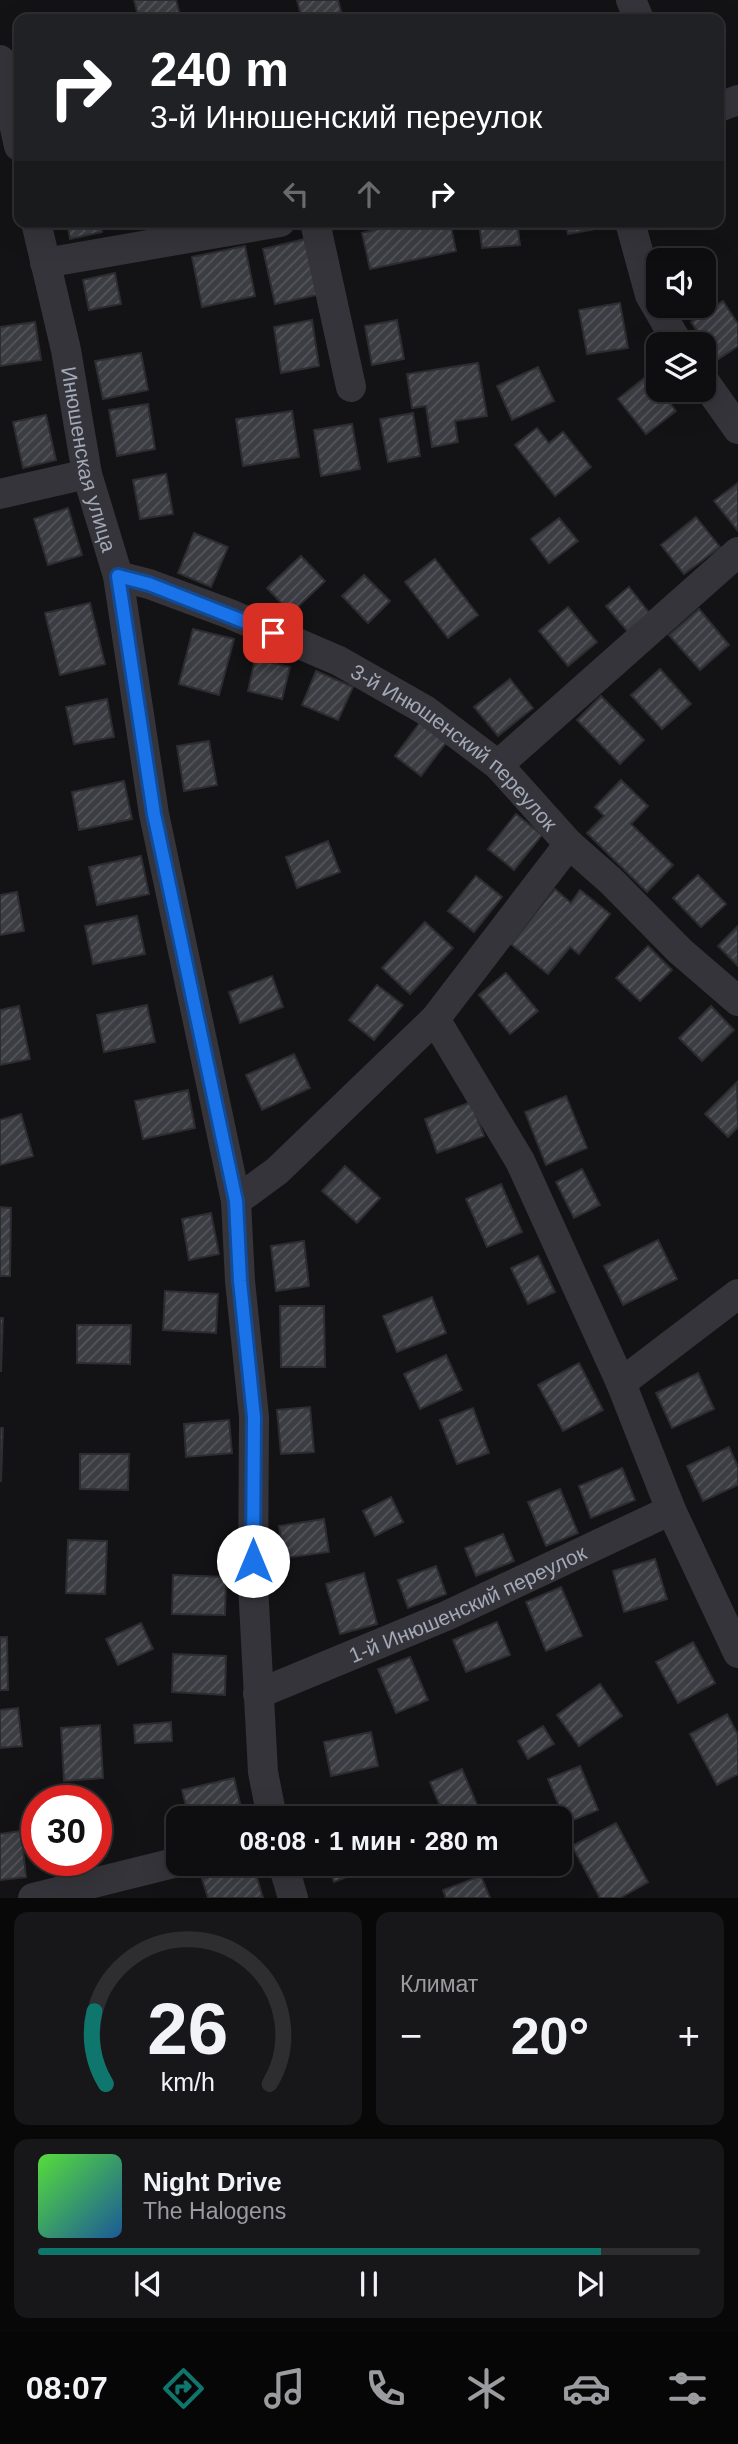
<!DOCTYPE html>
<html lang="ru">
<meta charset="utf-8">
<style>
body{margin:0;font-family:Arial,sans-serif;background:#171719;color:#f1f3f6;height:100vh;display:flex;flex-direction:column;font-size:26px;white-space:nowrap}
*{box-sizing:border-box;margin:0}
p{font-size:23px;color:#9b9c9f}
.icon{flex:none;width:38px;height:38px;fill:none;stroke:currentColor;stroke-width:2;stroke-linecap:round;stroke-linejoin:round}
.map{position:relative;height:1898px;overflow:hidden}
.details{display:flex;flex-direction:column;gap:14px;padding:14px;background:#080809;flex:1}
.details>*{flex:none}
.hud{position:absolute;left:14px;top:14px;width:710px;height:214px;border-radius:14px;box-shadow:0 7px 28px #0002,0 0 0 2px #2e2e30;background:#202124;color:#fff;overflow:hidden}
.buttons{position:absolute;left:646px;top:248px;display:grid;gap:14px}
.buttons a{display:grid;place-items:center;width:70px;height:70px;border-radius:14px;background:#0e0e10;box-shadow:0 7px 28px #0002,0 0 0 2px #2e2e30;font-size:35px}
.speed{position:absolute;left:21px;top:1785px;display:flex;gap:14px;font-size:35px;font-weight:700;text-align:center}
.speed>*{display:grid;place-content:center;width:91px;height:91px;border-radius:50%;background:#0e0e10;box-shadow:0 7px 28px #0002,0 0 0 2px #2e2e30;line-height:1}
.speed .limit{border:10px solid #d22;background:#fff;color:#111}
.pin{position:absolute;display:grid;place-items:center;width:60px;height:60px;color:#fff;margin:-30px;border-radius:14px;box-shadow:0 4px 10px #0006}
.me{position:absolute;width:77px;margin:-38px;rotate:0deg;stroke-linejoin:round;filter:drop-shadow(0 0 5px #0008)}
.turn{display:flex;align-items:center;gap:24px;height:147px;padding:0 21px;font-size:32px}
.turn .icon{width:91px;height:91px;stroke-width:2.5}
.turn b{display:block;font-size:49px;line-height:60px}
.lanes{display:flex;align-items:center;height:66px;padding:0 21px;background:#0003;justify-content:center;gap:35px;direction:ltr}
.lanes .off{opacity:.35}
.big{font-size:52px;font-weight:600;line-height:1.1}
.details .tile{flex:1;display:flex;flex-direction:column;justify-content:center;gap:10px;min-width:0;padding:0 24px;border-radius:14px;background:#171719}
.details .dial{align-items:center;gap:0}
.dial svg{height:182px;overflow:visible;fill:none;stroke:#2e2e30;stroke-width:7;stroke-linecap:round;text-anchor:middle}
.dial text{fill:#f1f3f6;stroke:none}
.song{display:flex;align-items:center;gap:21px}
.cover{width:84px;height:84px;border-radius:10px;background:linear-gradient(135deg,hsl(110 70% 55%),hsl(210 70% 35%))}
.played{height:7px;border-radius:4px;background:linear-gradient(90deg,#0f766e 85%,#2e2e30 85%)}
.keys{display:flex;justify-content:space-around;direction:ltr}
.heat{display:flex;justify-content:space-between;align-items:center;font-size:38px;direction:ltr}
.details .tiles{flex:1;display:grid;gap:14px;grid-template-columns:1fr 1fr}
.tile:last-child{grid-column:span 2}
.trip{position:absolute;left:166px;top:1806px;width:406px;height:70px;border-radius:14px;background:#0e0e10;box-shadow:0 7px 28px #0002,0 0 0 2px #2e2e30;font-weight:600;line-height:70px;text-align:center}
.tab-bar{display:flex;height:112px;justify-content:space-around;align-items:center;background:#060606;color:#9b9c9f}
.tab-bar .icon{width:49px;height:49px}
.tab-bar .on{color:#0f766e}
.tab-bar b{font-size:32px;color:#f1f3f6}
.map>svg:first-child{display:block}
.building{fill:url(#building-hatch);stroke:#2d2d31;stroke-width:2}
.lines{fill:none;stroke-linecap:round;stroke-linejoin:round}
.street{stroke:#34343a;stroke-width:30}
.route-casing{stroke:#114b97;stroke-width:18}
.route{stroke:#1a73e8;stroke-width:12}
.labels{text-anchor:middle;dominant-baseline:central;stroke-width:7;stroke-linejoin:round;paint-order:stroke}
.street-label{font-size:21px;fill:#a3a8b7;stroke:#0e0e10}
</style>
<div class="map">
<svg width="738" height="1898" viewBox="0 0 738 1898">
<defs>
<pattern id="building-hatch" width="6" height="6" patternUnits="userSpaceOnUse" patternTransform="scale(1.75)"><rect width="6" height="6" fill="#3c3d43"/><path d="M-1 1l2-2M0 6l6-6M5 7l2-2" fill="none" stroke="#55565c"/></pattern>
</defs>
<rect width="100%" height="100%" fill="#131315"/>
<g class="building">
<path d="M 134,0 L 176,0 L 181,19 L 139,19 Z"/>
<path d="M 297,0 L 338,0 L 342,15 L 327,19 L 302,19 Z"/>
<path d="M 67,222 L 100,222 L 102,232 L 70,239 Z"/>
<path d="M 409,222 L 450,222 L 456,251 L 370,269 L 362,233 Z"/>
<path d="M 479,222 L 517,222 L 520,245 L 482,248 Z"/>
<path d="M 566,222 L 600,222 L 601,228 L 568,234 Z"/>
<path d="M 309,238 L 321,294 L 275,304 L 263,249 Z"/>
<path d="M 245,246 L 255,296 L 202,307 L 192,257 Z"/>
<path d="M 711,250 L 717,276 L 704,280 L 704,261 L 690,261 L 689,255 Z"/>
<path d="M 115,273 L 121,304 L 89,310 L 83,280 Z"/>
<path d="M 723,301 L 738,324 L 738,346 L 717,360 L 691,322 Z"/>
<path d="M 620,303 L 628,348 L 587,354 L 579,310 Z"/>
<path d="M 312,320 L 319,366 L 281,373 L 274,327 Z"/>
<path d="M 397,320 L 404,359 L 372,365 L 365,326 Z"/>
<path d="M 35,322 L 41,360 L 0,366 L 0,327 Z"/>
<path d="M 141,353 L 148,390 L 103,399 L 95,361 Z"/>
<path d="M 478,363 L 487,416 L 455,421 L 458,442 L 432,447 L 426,406 L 412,408 L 407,374 Z"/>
<path d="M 538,367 L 554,401 L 512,420 L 497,386 Z"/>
<path d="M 648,375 L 676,411 L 646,434 L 618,399 Z"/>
<path d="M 148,404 L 155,449 L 117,456 L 109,410 Z"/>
<path d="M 292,411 L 299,457 L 243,466 L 236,419 Z"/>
<path d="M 413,413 L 420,456 L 388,462 L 380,419 Z"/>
<path d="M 46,415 L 56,460 L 23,468 L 13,422 Z"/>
<path d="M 352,424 L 360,469 L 321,476 L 314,430 Z"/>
<path d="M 537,428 L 549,443 L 563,432 L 591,467 L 555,496 L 515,445 Z"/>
<path d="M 166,474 L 173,514 L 140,519 L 133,480 Z"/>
<path d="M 738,483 L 738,531 L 714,501 Z"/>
<path d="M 68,508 L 82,555 L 48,565 L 34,519 Z"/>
<path d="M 696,517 L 720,547 L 684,574 L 661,545 Z"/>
<path d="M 559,518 L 578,541 L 549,563 L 531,539 Z"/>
<path d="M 194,533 L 228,547 L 211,587 L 178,573 Z"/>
<path d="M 301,556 L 325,581 L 291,613 L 267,588 Z"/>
<path d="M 435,559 L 478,615 L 448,638 L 405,582 Z"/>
<path d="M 364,575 L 390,601 L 368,623 L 342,596 Z"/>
<path d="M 629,587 L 651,615 L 629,633 L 606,606 Z"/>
<path d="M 90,603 L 105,664 L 60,675 L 45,613 Z"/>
<path d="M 568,607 L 597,642 L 568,666 L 539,631 Z"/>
<path d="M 699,609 L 729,645 L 700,670 L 669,635 Z"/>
<path d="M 193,629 L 234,639 L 219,695 L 179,684 Z"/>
<path d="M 255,659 L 290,667 L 282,699 L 248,691 Z"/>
<path d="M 660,669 L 691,704 L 662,729 L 631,695 Z"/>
<path d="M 316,671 L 353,687 L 338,720 L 302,705 Z"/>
<path d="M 510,679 L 533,708 L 498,736 L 474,707 Z"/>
<path d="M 601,696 L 644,740 L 620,764 L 577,720 Z"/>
<path d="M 107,699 L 114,737 L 74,744 L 66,707 Z"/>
<path d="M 422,720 L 448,740 L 421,776 L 395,756 Z"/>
<path d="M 209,741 L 217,785 L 184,791 L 177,746 Z"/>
<path d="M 621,780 L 648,806 L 631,824 L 673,865 L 647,892 L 587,833 L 604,816 L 595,807 Z"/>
<path d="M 124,781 L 132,819 L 79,830 L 72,792 Z"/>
<path d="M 516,814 L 542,835 L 514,870 L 488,849 Z"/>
<path d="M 328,841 L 340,872 L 297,888 L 286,857 Z"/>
<path d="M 141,856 L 149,894 L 97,905 L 89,867 Z"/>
<path d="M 698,875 L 726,904 L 701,927 L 673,898 Z"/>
<path d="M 476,876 L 502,897 L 474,932 L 448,911 Z"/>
<path d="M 555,889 L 571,903 L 580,890 L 610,914 L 579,954 L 570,947 L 548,974 L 511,944 Z"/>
<path d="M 17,892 L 24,931 L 0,935 L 0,895 Z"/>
<path d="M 137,916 L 145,954 L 93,964 L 85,926 Z"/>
<path d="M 425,922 L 453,948 L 410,994 L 382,968 Z"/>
<path d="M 738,926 L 738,966 L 718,946 Z"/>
<path d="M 648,946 L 672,970 L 640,1001 L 616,978 Z"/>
<path d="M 506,973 L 538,1011 L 510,1034 L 479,995 Z"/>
<path d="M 272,976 L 283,1007 L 240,1023 L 229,992 Z"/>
<path d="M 377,985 L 403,1005 L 374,1040 L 349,1020 Z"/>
<path d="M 147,1005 L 155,1042 L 104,1052 L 97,1015 Z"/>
<path d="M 19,1006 L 30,1059 L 0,1065 L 0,1010 Z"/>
<path d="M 711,1006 L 734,1030 L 702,1061 L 679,1038 Z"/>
<path d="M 294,1054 L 310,1088 L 262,1110 L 246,1075 Z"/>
<path d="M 737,1082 L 738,1127 L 728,1137 L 705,1114 Z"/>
<path d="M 188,1090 L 195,1128 L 143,1139 L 135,1101 Z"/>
<path d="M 566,1096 L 587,1148 L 546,1165 L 525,1112 Z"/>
<path d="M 471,1102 L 484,1136 L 437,1153 L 425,1119 Z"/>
<path d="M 21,1114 L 33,1156 L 0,1165 L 0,1120 Z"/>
<path d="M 345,1166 L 380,1198 L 357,1223 L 322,1191 Z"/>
<path d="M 582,1169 L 600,1205 L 574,1218 L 556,1182 Z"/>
<path d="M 501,1184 L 522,1232 L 487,1247 L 466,1199 Z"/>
<path d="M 0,1207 L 11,1208 L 10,1276 L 0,1276 Z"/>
<path d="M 211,1213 L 219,1254 L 189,1260 L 182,1219 Z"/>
<path d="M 658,1240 L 677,1279 L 623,1305 L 604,1266 Z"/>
<path d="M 304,1241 L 309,1286 L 276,1291 L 271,1246 Z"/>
<path d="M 538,1256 L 555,1292 L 528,1304 L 511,1268 Z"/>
<path d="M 165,1291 L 218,1294 L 216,1333 L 163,1330 Z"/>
<path d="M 432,1297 L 446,1333 L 397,1352 L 383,1316 Z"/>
<path d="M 280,1306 L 324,1306 L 325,1367 L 281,1367 Z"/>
<path d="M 0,1318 L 3,1318 L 1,1371 L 0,1371 Z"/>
<path d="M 77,1325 L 131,1325 L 130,1364 L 77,1363 Z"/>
<path d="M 446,1355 L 462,1390 L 420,1409 L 404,1374 Z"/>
<path d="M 579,1363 L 603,1410 L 563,1431 L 538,1385 Z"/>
<path d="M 698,1373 L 714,1409 L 672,1428 L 656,1393 Z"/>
<path d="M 310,1407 L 314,1452 L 281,1454 L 277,1410 Z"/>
<path d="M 473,1408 L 489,1453 L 457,1464 L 440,1420 Z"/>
<path d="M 229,1420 L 232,1453 L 186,1457 L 184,1424 Z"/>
<path d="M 0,1428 L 3,1428 L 1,1481 L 0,1481 Z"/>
<path d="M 729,1447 L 738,1467 L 738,1485 L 703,1501 L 687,1466 Z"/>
<path d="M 80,1454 L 129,1454 L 128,1490 L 80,1489 Z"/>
<path d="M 622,1468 L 635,1500 L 591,1518 L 579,1486 Z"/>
<path d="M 560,1489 L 578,1533 L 546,1546 L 528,1502 Z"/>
<path d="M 391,1497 L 403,1522 L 375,1536 L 363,1511 Z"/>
<path d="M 324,1519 L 329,1552 L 284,1558 L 279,1526 Z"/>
<path d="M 503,1534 L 514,1561 L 476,1576 L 465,1548 Z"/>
<path d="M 68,1540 L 107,1541 L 105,1594 L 66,1593 Z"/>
<path d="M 655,1559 L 667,1599 L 624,1612 L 613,1571 Z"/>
<path d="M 436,1566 L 446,1594 L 408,1608 L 398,1580 Z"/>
<path d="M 364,1573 L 377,1624 L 340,1634 L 326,1584 Z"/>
<path d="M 173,1575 L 226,1577 L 225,1615 L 172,1614 Z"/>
<path d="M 561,1587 L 582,1636 L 546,1651 L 526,1602 Z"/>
<path d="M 497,1622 L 510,1655 L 466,1672 L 453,1640 Z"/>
<path d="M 141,1623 L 153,1649 L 118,1665 L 106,1639 Z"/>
<path d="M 0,1637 L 7,1637 L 8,1690 L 0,1690 Z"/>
<path d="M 693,1642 L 715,1683 L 678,1703 L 656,1662 Z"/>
<path d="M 173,1654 L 226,1656 L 225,1695 L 172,1692 Z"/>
<path d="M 410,1657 L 428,1700 L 396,1713 L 378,1669 Z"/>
<path d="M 600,1684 L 622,1716 L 579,1746 L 557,1715 Z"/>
<path d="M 18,1708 L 22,1746 L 0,1748 L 0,1710 Z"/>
<path d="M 727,1714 L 738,1735 L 738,1774 L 717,1785 L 690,1734 Z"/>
<path d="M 171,1722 L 172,1741 L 135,1743 L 134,1725 Z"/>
<path d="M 100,1725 L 103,1778 L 64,1781 L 61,1728 Z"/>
<path d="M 543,1726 L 554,1744 L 528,1759 L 518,1741 Z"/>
<path d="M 371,1732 L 378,1766 L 331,1776 L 324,1742 Z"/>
<path d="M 580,1766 L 598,1810 L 566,1823 L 548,1779 Z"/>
<path d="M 462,1769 L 480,1812 L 466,1818 L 445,1818 L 430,1782 Z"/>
<path d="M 234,1778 L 243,1816 L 233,1818 L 189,1818 L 182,1790 Z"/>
<path d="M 99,1818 L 106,1856 L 96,1858 L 96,1819 Z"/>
<path d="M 616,1823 L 648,1882 L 620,1898 L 600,1898 L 572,1846 Z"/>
<path d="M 21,1831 L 26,1877 L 0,1880 L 0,1834 Z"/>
<path d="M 253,1864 L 263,1898 L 208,1898 L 202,1879 Z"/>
<path d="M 327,1864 L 371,1864 L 372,1867 L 334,1882 Z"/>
<path d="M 481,1876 L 490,1898 L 446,1898 L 443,1890 Z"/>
</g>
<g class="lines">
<g class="street">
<path d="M 631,0 L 639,19"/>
<path d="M 0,60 L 19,146"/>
<path d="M 719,107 L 738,100"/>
<path id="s1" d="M 36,222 L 66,350 L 87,474 L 118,576 L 154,814 L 236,1201 L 240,1281 L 254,1417 L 253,1585 L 263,1772 L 272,1818"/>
<path d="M 315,222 L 351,387"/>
<path d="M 630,222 L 650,295 L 679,345"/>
<path d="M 45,263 L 280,222"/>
<path d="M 704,381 L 738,429"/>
<path d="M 0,494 L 87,474"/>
<path id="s2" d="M 118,576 L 149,584 L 230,614 L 339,661 L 425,710 L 498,765 L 569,844 L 611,881 L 680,951 L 738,1001"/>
<path d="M 498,765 L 738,552"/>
<path d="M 435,1019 L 569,844"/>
<path d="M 236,1201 L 277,1171 L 435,1019 L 520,1161 L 621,1383 L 671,1510 L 738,1653"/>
<path d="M 621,1383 L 738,1294"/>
<path id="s3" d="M 258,1694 L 446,1616 L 671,1510"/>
<path d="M 283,1864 L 293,1898"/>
<path d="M 33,1898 L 178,1862"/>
</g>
</g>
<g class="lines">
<g class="route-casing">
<path id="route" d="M 253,1561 L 254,1417 L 240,1281 L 236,1201 L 154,814 L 118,576 L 149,584 L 273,633"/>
</g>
<use href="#route" class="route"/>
</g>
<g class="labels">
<g class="street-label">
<text stroke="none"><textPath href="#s1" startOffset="243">Инюшенская улица</textPath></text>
<text stroke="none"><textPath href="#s2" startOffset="382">3-й Инюшенский переулок</textPath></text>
<text stroke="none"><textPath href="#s3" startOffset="228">1-й Инюшенский переулок</textPath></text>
</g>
</g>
</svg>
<div class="buttons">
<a><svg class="icon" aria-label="sound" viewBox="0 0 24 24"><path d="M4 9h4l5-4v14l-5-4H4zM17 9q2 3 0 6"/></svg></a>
<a><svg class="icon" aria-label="layers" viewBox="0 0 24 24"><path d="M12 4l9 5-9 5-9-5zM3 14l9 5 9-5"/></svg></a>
</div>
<div class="speed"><div class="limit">30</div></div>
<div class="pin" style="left:273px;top:633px;background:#d93025"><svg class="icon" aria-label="arrive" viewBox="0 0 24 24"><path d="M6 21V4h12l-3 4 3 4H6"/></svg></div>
<svg class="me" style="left:253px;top:1561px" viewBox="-20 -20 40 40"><circle r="19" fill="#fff"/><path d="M0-13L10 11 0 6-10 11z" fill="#1a73e8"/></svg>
<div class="trip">08:08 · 1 мин · 280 m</div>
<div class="hud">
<div class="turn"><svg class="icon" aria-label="right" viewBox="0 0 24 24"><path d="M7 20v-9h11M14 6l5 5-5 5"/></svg><div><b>240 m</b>3-й Инюшенский переулок</div></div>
<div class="lanes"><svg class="icon off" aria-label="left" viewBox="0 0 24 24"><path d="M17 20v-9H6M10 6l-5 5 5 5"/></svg><svg class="icon off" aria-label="ahead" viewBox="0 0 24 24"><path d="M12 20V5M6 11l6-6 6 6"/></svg><svg class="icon" aria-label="right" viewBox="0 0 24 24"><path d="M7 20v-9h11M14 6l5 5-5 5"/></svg></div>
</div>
</div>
<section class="details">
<div class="tiles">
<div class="tile dial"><svg viewBox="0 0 100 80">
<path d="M14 69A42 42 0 1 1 86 69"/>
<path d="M14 69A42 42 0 0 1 9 37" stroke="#0f766e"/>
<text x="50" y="56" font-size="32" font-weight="700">26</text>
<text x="50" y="72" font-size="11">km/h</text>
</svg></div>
<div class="tile"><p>Климат</p>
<div class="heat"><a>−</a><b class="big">20°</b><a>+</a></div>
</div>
<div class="tile">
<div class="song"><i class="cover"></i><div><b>Night Drive</b><p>The Halogens</p></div></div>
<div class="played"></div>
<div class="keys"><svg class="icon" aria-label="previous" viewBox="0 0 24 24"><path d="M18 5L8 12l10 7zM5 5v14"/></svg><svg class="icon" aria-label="pause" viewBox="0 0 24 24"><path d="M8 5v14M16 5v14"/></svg><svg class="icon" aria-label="next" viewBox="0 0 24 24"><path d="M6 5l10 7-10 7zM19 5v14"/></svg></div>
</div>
</div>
</section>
<nav class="tab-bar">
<b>08:07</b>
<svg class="icon on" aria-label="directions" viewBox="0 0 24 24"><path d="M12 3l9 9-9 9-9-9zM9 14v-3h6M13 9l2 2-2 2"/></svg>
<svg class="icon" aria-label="music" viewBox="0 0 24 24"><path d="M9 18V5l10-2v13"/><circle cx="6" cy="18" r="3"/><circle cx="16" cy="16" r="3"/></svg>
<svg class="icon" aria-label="phone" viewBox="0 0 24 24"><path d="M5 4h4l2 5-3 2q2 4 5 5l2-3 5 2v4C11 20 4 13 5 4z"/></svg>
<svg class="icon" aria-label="climate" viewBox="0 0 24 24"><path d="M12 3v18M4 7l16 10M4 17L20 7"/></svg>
<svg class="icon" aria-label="car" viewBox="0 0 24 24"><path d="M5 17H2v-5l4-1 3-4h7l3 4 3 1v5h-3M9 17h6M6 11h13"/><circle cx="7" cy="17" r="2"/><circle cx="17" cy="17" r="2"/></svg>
<svg class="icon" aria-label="filters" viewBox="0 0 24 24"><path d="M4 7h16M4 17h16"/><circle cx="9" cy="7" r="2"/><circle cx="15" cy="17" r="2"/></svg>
</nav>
